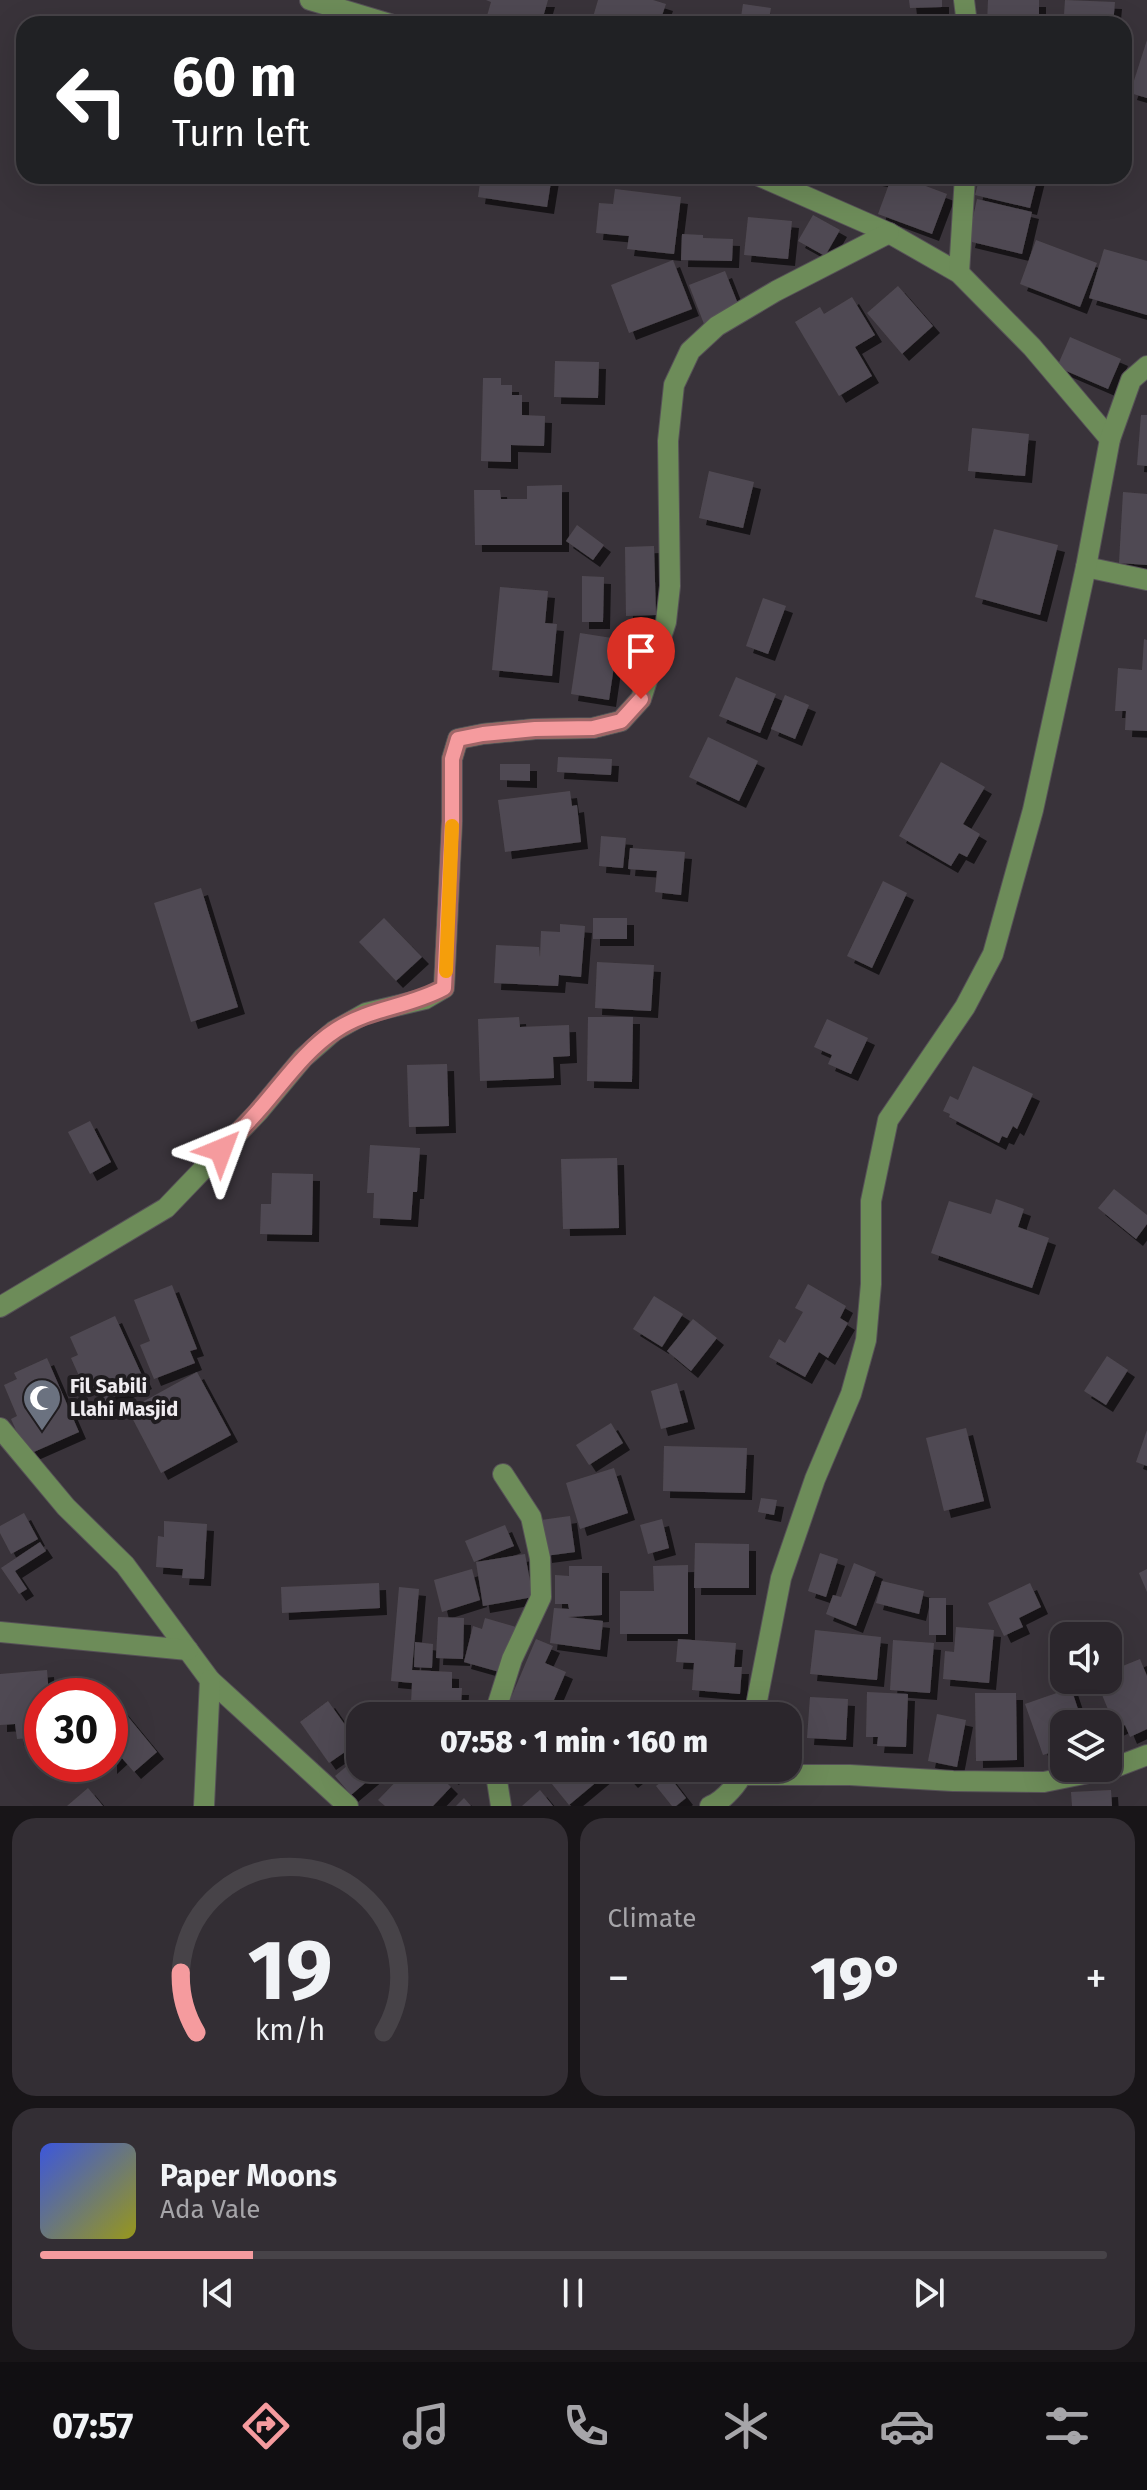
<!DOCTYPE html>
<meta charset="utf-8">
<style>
body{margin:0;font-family:"Fira Sans",sans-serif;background:#332e34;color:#f1f3f6;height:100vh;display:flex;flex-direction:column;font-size:30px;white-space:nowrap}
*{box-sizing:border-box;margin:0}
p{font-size:26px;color:#a6a5a9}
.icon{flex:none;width:44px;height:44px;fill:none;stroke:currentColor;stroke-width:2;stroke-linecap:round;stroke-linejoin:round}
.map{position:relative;height:1806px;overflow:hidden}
.sheet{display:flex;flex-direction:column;gap:12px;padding:12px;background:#181518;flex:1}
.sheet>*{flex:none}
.hud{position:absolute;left:16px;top:16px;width:1116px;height:168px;border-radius:24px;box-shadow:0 8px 32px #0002,0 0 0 2px #474348;background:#202124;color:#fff;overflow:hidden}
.buttons{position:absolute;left:1050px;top:1622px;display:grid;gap:16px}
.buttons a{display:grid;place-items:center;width:72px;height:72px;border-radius:16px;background:#2b262c;box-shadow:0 8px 32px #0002,0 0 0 2px #474348;font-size:40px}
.speed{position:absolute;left:24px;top:1678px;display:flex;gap:16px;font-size:40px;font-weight:700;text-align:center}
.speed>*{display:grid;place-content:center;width:104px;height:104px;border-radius:50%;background:#2b262c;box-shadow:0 8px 32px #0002,0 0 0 2px #474348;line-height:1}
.speed .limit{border:12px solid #d22;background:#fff;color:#111}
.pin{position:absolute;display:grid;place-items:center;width:68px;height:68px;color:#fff;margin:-82px -34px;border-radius:50% 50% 50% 0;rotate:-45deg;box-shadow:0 0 8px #0007}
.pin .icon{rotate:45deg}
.me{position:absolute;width:88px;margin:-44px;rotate:44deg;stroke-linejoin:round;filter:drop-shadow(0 0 6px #0008)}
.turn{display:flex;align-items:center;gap:28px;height:168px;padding:0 24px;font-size:36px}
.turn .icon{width:104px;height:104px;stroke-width:2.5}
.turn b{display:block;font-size:56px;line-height:68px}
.big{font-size:60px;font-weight:800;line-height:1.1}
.sheet .card{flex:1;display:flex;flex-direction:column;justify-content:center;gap:12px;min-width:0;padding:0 28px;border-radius:24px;background:#332e34}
.sheet .dial{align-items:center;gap:0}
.dial svg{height:208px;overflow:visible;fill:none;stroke:#474348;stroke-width:7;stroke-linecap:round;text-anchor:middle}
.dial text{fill:#f1f3f6;stroke:none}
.song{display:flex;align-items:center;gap:24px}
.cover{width:96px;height:96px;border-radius:12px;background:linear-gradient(135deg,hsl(230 70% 55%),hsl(60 70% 35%))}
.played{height:8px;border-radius:4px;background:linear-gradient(90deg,#f59b9e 20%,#474348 20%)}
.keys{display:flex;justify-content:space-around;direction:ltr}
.heat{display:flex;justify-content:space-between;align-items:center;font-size:44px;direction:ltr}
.sheet .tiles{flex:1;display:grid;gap:12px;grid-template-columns:1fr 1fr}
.card:last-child{grid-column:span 2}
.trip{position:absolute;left:346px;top:1702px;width:456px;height:80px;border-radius:24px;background:#2b262c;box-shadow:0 8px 32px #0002,0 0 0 2px #474348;font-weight:800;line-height:80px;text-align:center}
.tabs{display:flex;height:128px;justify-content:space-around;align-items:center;background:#110f12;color:#a6a5a9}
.tabs .icon{width:56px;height:56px}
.tabs .selected{color:#f59b9e}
.tabs b{font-size:36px;color:#f1f3f6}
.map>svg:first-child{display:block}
.building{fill:#504a52;filter:url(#shadow)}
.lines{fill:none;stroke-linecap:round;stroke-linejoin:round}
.minor-casing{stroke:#565157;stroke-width:22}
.minor{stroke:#6d8c59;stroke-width:20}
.route-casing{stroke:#9f6567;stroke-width:20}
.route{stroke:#f59b9e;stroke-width:14}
.slow{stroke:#f59e0b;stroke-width:14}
.labels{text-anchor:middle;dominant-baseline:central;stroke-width:8;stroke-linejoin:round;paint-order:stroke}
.poi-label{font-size:20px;font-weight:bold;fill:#efecf0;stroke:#1f1c1f;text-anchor:start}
</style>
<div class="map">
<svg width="1147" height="1806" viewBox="0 0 1147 1806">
<defs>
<filter id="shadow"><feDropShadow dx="7" dy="7" stdDeviation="0" flood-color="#0009"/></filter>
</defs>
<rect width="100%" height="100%" fill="#39333a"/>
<g class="building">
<path d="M 486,0 L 548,0 L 541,24 L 516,17 L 514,24 L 485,23 L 491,2 Z"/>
<path d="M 598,0 L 653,0 L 666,4 L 659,24 L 591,24 Z"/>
<path d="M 909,0 L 942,0 L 942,7 L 910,8 Z"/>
<path d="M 988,0 L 1039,0 L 1039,24 L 987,24 Z"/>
<path d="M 1065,0 L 1115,2 L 1113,24 L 1069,24 L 1070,15 L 1064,15 Z"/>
<path d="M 743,4 L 771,8 L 768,24 L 740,24 Z"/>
<path d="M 1147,40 L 1147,98 L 1130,93 Z"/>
<path d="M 481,176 L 552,176 L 547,207 L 478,197 Z"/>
<path d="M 861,176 L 885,176 L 885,181 Z"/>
<path d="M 892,176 L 899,176 L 947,194 L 932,234 L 878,214 Z"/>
<path d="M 980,176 L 1038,176 L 1030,208 L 975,195 Z"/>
<path d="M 615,189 L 681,197 L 674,254 L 627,249 L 629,236 L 596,233 L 599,203 L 613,204 Z"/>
<path d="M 977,199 L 1032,212 L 1022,254 L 968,241 Z"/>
<path d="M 813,215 L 840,230 L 825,256 L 798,241 Z"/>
<path d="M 748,217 L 792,221 L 788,259 L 744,255 Z"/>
<path d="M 682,234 L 703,235 L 703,238 L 733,239 L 732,261 L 681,260 Z"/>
<path d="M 1036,240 L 1097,263 L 1080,307 L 1020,284 Z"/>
<path d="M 1104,249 L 1147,261 L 1147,315 L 1089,298 Z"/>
<path d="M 673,260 L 692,309 L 629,333 L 611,285 Z"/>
<path d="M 725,271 L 740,309 L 704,324 L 689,285 Z"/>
<path d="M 898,286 L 933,326 L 902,354 L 867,313 Z"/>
<path d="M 852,297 L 875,335 L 855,347 L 872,376 L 839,396 L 795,322 L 820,307 L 824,314 Z"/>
<path d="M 1070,337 L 1121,359 L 1108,389 L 1057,367 Z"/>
<path d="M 555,361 L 599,362 L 598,398 L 554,397 Z"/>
<path d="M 483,378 L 501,378 L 501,385 L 512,385 L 512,395 L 522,395 L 522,415 L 545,416 L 544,446 L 511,445 L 511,462 L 481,461 Z"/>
<path d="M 1141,415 L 1147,415 L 1147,466 L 1137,465 Z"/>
<path d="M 972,428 L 1029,434 L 1025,476 L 968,471 Z"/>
<path d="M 709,471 L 754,482 L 743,528 L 699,518 Z"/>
<path d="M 562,485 L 562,545 L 475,545 L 474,490 L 500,490 L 501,499 L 527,499 L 527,486 Z"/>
<path d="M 1123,492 L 1147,494 L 1147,565 L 1119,563 Z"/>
<path d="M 577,525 L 604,545 L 593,560 L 566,541 Z"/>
<path d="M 994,529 L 1058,545 L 1040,615 L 975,597 Z"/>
<path d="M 654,546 L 656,615 L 626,616 L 625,547 Z"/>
<path d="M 582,576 L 604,577 L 603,622 L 582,622 Z"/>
<path d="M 500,587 L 548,591 L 545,623 L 557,624 L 552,676 L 492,670 Z"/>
<path d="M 763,598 L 786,606 L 768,654 L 746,646 Z"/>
<path d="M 580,633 L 618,639 L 609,700 L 571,694 Z"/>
<path d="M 1144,639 L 1147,640 L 1147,731 L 1125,730 L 1126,711 L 1115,711 L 1118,668 L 1142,670 Z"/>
<path d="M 736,677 L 776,694 L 760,733 L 719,716 Z"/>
<path d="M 785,695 L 809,705 L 795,739 L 771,729 Z"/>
<path d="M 708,737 L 758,761 L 739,801 L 689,777 Z"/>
<path d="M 558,757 L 612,759 L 611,775 L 557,772 Z"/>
<path d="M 941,762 L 985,787 L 963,824 L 980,834 L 967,857 L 959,853 L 951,866 L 899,836 Z"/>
<path d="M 500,764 L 530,764 L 530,781 L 500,780 Z"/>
<path d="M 570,791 L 572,806 L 577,805 L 581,842 L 505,852 L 498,800 Z"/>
<path d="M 601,836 L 626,838 L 623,868 L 599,866 Z"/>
<path d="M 630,848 L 685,852 L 681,895 L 655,892 L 657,871 L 628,869 Z"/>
<path d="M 883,881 L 907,893 L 872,968 L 847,956 Z"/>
<path d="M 201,888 L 238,1007 L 191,1022 L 154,903 Z"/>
<path d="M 384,918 L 422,957 L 396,981 L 359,942 Z"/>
<rect x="593" y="918" width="34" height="21"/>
<path d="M 560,924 L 585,926 L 581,977 L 559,975 L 558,986 L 494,983 L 496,945 L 539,947 L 540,957 L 541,931 L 560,932 Z"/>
<path d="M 597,962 L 654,965 L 651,1011 L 595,1008 Z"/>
<path d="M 519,1017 L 520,1027 L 569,1025 L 570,1056 L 553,1057 L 554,1078 L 480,1081 L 478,1019 Z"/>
<path d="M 588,1017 L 633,1017 L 632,1082 L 587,1081 Z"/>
<path d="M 827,1019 L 868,1038 L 851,1074 L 828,1064 L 832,1055 L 814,1047 Z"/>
<path d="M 447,1064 L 449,1126 L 409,1127 L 407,1065 Z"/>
<path d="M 973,1066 L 1033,1094 L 1017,1129 L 1013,1126 L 1007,1138 L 1002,1136 L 999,1143 L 949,1117 L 950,1114 L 943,1111 L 950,1096 L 958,1100 Z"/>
<path d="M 90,1121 L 111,1162 L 90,1174 L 68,1132 Z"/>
<path d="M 370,1145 L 420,1148 L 417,1192 L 413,1192 L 411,1220 L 373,1218 L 374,1193 L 367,1193 Z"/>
<path d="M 617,1158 L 619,1228 L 563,1229 L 561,1159 Z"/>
<path d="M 272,1173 L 313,1174 L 312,1235 L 260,1234 L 261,1204 L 271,1204 Z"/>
<path d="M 1114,1189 L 1147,1215 L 1147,1224 L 1136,1239 L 1098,1208 Z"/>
<path d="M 996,1199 L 1024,1209 L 1018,1227 L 1049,1238 L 1032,1288 L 931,1253 L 949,1201 L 991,1214 Z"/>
<path d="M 808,1284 L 846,1306 L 840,1318 L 848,1323 L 828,1358 L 819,1352 L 805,1377 L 769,1357 L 779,1339 L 785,1343 L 803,1312 L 795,1308 Z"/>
<path d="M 172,1285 L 197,1349 L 190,1351 L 195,1363 L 154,1379 L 140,1345 L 150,1341 L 134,1300 Z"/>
<path d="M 654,1296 L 683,1314 L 662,1347 L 633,1329 Z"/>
<path d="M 115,1316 L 145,1382 L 101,1403 L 92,1385 L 85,1389 L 71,1358 L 78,1355 L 70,1337 Z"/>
<path d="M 693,1319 L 717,1338 L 691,1371 L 667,1351 Z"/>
<path d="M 1107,1356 L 1128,1370 L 1106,1405 L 1084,1391 Z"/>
<path d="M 47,1358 L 79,1432 L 27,1455 L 11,1419 L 17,1416 L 4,1385 L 17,1379 L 14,1373 Z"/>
<path d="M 197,1372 L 231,1435 L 161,1473 L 128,1410 Z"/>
<path d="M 677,1383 L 688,1422 L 661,1429 L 651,1391 Z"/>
<path d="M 611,1423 L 623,1443 L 589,1465 L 576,1445 Z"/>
<path d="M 966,1428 L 984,1501 L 944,1511 L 926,1438 Z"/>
<path d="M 1147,1430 L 1147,1466 L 1136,1462 Z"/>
<path d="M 664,1446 L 747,1448 L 745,1493 L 663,1491 Z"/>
<path d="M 614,1468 L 628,1513 L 580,1529 L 566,1483 Z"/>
<path d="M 761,1498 L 777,1500 L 774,1515 L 758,1512 Z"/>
<path d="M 24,1513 L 38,1539 L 11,1554 L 0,1533 L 0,1526 Z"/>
<path d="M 570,1516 L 575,1552 L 545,1556 L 541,1520 Z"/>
<path d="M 662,1519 L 669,1548 L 648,1554 L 640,1525 Z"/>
<path d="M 164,1521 L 207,1524 L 204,1579 L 182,1578 L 183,1569 L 156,1567 L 158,1536 L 164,1537 Z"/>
<path d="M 505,1525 L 514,1546 L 474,1562 L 465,1541 Z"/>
<path d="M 40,1542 L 46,1551 L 15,1571 L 27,1589 L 19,1594 L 1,1568 Z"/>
<path d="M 695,1543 L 749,1544 L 749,1588 L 694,1588 Z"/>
<path d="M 820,1553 L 838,1559 L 826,1597 L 808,1591 Z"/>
<path d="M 525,1554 L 533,1597 L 483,1606 L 476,1562 Z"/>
<path d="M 854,1563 L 876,1572 L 856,1626 L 826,1614 L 833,1595 L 841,1597 Z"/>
<path d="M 688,1565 L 688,1634 L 620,1634 L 620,1591 L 654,1591 L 653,1566 Z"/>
<path d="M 569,1566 L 602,1566 L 602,1615 L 568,1617 L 603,1621 L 600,1650 L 550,1643 L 554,1608 L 569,1609 L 568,1604 L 555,1604 L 555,1575 L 569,1576 Z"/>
<path d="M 472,1569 L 480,1600 L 442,1612 L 434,1580 Z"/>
<path d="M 1147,1569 L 1147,1592 L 1139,1573 Z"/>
<path d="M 882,1581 L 924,1591 L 919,1614 L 876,1603 Z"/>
<path d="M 379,1583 L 380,1608 L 282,1613 L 281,1587 Z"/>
<path d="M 1030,1583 L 1041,1607 L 1019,1618 L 1023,1627 L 1004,1636 L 988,1603 Z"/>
<path d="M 399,1587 L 419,1589 L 412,1670 L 452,1672 L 452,1688 L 462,1688 L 461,1705 L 411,1704 L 412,1683 L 391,1681 Z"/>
<rect x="929" y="1598" width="17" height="37"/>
<path d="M 438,1617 L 464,1618 L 463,1659 L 436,1658 Z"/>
<path d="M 485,1618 L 516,1627 L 503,1673 L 464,1662 L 473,1626 L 482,1629 Z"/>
<path d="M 956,1627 L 994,1630 L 989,1683 L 943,1679 L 945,1651 L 954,1652 Z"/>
<path d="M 815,1630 L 881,1637 L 877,1680 L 810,1674 Z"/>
<path d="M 536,1639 L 553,1646 L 545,1663 L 566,1672 L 547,1716 L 528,1716 L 507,1707 Z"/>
<path d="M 678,1639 L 736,1643 L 734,1667 L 742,1667 L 740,1694 L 692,1690 L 694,1663 L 676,1662 Z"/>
<path d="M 893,1640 L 934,1643 L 930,1693 L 890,1690 Z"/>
<path d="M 415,1642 L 433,1644 L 432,1668 L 414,1667 Z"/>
<path d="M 1140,1659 L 1147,1676 L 1147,1729 L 1130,1737 L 1125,1725 L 1116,1729 L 1096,1680 L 1108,1680 L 1108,1672 Z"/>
<path d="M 47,1670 L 49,1696 L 42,1696 L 42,1737 L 17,1739 L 15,1724 L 0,1725 L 0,1674 Z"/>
<path d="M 1071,1688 L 1083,1724 L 1064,1724 L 1064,1748 L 1043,1755 L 1025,1704 Z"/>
<path d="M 867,1692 L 908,1694 L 906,1747 L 877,1746 L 878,1737 L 866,1737 Z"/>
<path d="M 975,1693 L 1016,1693 L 1017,1760 L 976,1761 Z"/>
<path d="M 810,1697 L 848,1699 L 846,1740 L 807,1738 Z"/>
<path d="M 328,1701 L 358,1743 L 329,1763 L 300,1722 Z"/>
<path d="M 120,1707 L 157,1752 L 134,1772 L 121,1757 L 110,1767 L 110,1716 Z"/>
<path d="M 937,1714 L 966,1720 L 957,1767 L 928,1761 Z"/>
<path d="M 360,1755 L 360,1768 L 383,1768 L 351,1795 L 335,1776 Z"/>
<path d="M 409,1768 L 432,1768 L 451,1787 L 433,1806 L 385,1806 L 378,1800 Z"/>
<path d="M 437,1768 L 459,1768 L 452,1778 Z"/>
<path d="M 539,1768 L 599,1768 L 605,1775 L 569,1805 Z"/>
<path d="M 619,1768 L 647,1768 L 631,1781 Z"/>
<path d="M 669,1776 L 686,1798 L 676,1806 L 672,1806 L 656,1786 Z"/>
<path d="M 88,1788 L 103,1806 L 67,1806 Z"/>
<path d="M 540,1790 L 553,1806 L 522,1806 Z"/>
<path d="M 1111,1790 L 1112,1806 L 1072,1806 L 1071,1792 Z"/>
<path d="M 464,1798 L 471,1806 L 456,1806 Z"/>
</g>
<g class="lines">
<g class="minor-casing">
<g id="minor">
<path d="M 310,0 L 390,24"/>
<path d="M 964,0 L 967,24"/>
<path d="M 759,176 L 889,233 L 959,273 L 1032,347 L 1110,439"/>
<path d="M 959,273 L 965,176"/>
<path d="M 1086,567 L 1147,580"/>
<path d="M 0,1307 L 166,1208 L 258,1112 L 303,1058 L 334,1031 L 366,1013 L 425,999 L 444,988 L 452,821 L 452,759 L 458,739 L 483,734 L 535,729 L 593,728 L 621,721 L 641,699 L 666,622 L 670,586 L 668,441 L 674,385 L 690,351 L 717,326 L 776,291 L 889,233"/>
<path d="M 0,1428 L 66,1507 L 125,1565 L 210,1680 L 348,1806"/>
<path d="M 0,1632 L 188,1650"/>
<path d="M 494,1716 L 512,1659 L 541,1597 L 540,1558 L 531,1517 L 503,1474"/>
<path d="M 754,1716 L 781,1578 L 815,1479 L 851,1394 L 866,1340 L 871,1284 L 871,1201 L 888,1120 L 965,1007 L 993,954 L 1033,810 L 1086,567 L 1110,439 L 1131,380 L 1147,366"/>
<path d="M 495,1768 L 501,1806"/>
<path d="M 743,1775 L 850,1775 L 953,1781 L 1044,1782 L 1113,1768 L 1147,1755"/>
<path d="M 204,1806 L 210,1680"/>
<path d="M 710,1806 C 723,1801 741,1782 744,1768"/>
</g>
</g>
<use href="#minor" class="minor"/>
</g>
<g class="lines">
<g class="route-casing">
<path id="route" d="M 221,1150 C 234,1137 247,1124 259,1110 C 283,1083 305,1050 336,1030 C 369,1008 409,1007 444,988 L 452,821 L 452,759 L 458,739 L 483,734 L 535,729 L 593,728 L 621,721 L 641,699"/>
</g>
<use href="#route" class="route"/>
<path class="slow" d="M 446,971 L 452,826"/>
</g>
<defs>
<g id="mosque-pin" transform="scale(2)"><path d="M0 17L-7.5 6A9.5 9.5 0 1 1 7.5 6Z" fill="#6b7280" stroke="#1f1c1f"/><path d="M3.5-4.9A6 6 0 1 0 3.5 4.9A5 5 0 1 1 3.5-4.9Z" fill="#fff"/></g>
</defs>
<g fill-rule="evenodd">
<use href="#mosque-pin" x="42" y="1398"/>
</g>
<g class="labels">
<g class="poi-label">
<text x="70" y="1386">Fil Sabili<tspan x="70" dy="23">Llahi Masjid</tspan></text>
</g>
</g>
</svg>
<div class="buttons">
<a><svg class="icon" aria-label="sound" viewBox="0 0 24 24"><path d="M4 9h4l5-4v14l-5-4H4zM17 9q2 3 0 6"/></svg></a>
<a><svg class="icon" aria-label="layers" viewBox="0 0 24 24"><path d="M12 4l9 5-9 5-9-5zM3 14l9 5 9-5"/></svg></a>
</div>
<div class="speed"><div class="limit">30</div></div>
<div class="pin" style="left:641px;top:699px;background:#d93025"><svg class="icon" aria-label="arrive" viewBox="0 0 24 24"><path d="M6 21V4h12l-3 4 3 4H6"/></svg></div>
<svg class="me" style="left:221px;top:1150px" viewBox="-20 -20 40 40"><path d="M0-17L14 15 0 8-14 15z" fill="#f59b9e" stroke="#fff" stroke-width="4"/></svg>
<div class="trip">07:58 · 1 min · 160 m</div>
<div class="hud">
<div class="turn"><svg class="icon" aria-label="left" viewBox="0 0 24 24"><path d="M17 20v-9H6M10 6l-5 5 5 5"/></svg><div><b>60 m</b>Turn left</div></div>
</div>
</div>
<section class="sheet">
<div class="tiles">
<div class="card dial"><svg viewBox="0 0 100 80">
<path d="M14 69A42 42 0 1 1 86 69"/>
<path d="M14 69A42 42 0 0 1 8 46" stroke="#f59b9e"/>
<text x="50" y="56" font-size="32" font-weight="700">19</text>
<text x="50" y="72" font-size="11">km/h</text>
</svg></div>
<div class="card"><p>Climate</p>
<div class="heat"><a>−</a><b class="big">19°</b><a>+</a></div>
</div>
<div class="card">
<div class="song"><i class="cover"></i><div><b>Paper Moons</b><p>Ada Vale</p></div></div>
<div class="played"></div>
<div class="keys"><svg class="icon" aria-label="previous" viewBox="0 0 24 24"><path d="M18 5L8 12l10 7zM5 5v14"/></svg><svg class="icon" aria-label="pause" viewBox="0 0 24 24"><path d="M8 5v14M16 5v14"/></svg><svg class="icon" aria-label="next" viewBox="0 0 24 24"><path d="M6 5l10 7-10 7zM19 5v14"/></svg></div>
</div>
</div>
</section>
<nav class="tabs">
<b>07:57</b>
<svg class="icon selected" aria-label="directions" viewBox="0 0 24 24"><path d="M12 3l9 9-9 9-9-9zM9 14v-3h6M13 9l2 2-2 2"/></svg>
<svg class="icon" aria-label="music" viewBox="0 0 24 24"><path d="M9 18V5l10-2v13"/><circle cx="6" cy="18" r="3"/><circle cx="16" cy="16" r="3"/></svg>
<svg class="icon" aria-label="phone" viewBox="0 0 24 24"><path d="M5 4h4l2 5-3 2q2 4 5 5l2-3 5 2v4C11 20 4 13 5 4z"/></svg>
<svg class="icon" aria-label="climate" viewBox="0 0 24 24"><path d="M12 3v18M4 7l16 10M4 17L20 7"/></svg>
<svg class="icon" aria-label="car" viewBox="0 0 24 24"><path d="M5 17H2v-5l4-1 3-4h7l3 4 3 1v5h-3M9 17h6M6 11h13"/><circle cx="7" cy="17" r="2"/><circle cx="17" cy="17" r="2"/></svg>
<svg class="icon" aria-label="filters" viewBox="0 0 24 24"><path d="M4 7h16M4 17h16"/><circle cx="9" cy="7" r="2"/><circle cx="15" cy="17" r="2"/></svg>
</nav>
